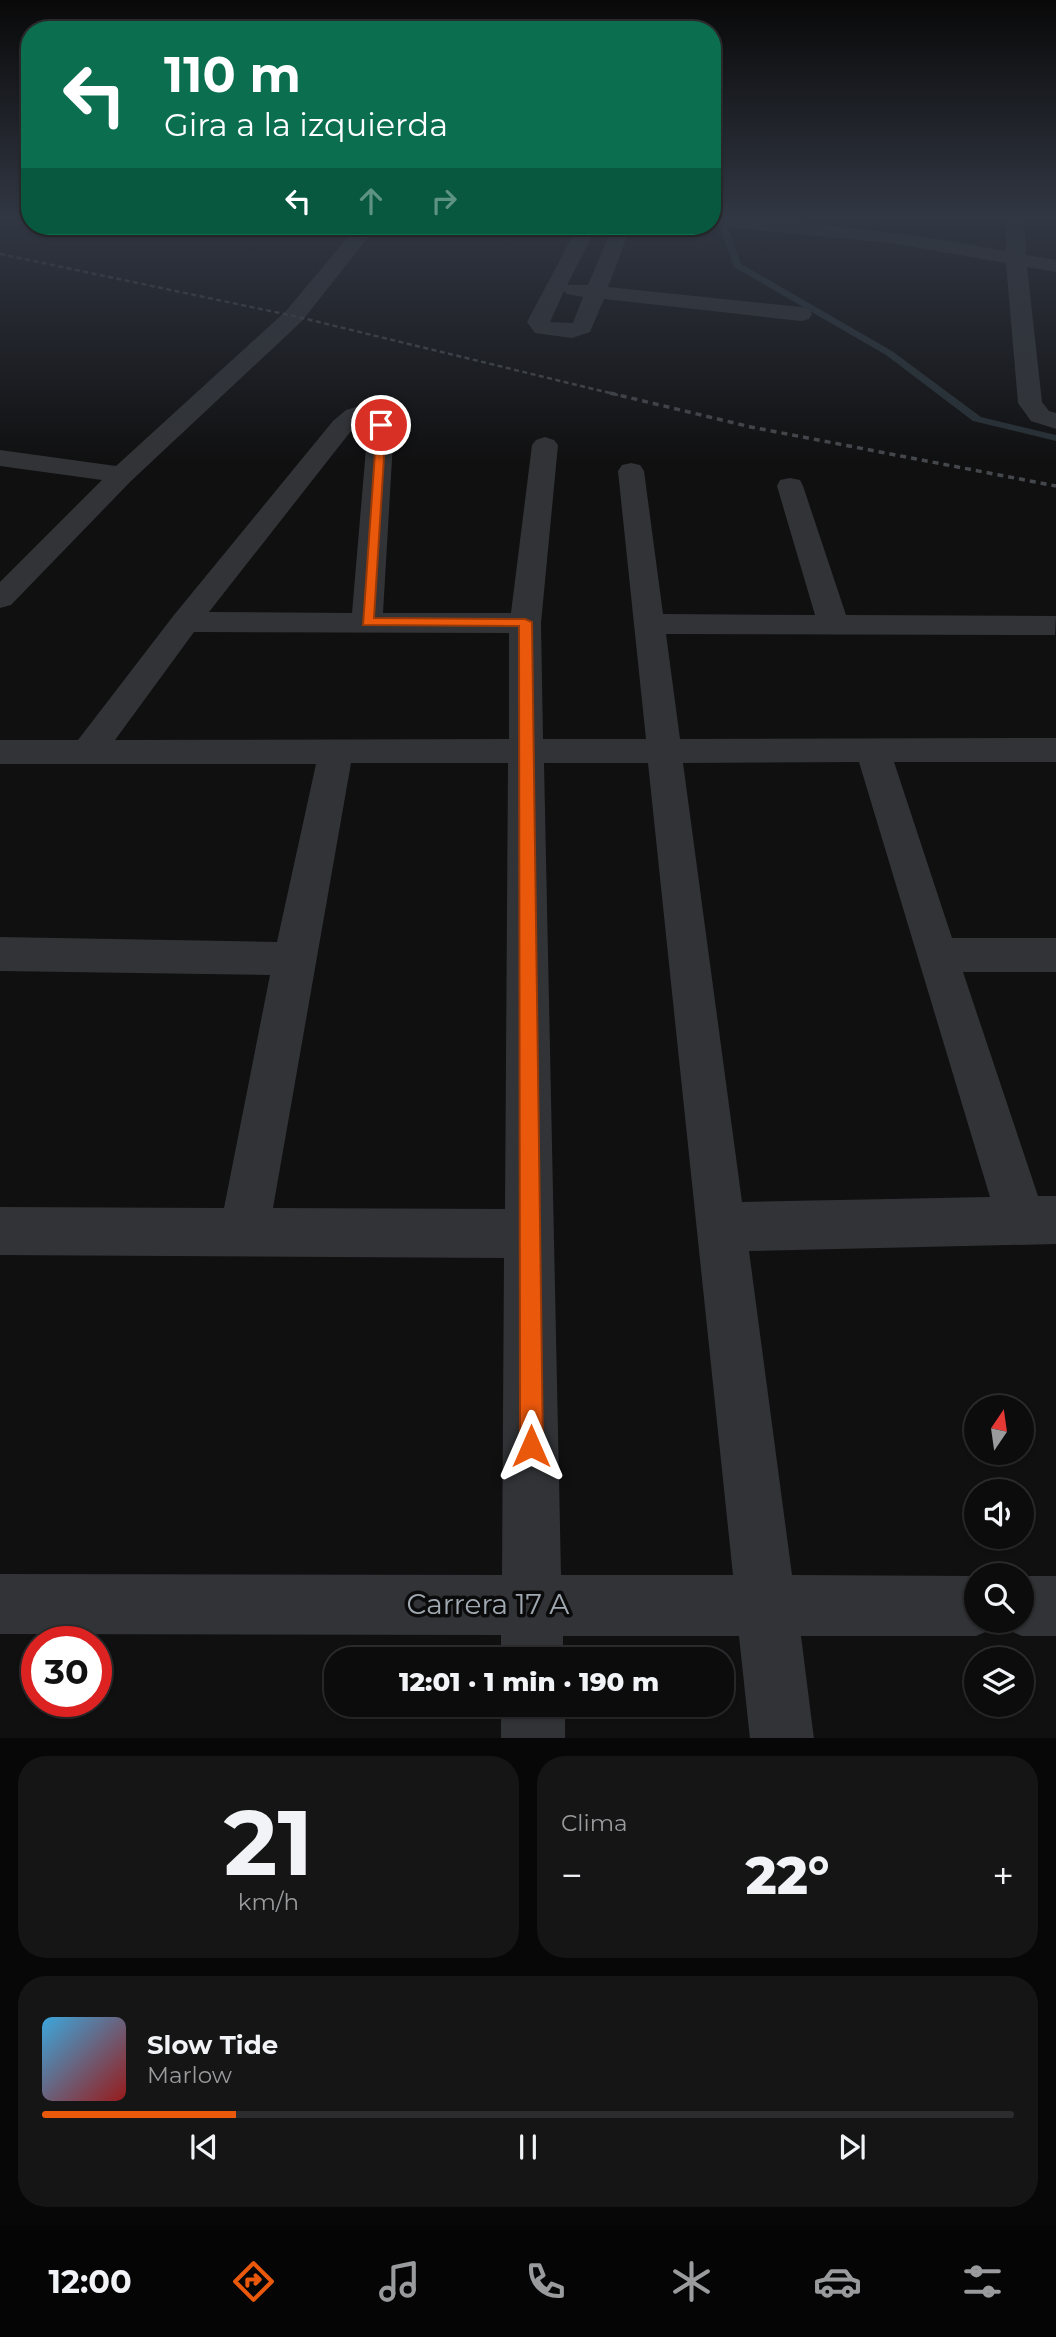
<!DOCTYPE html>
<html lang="es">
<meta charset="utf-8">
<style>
body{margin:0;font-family:Montserrat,sans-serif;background:#151516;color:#f1f3f6;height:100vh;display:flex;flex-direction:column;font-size:26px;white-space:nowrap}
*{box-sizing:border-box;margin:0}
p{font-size:23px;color:#9a9b9d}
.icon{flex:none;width:38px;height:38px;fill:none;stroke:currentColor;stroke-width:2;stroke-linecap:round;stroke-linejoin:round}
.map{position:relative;height:1738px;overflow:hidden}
.drawer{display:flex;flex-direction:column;gap:18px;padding:18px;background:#070707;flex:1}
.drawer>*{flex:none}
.guide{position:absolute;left:21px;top:21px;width:700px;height:214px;border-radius:28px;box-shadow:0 2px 5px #0004,0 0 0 2px #2c2c2e;background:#0b6e4f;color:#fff;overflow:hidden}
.needle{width:46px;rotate:13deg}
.buttons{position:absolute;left:964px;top:1395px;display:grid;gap:14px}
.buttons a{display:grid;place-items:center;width:70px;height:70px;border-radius:50%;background:#0c0c0d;box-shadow:0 2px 5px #0004,0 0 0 2px #2c2c2e;font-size:35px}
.speed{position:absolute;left:21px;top:1626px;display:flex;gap:14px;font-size:35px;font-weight:700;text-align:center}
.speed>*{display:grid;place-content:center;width:91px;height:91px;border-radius:50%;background:#0c0c0d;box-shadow:0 2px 5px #0004,0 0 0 2px #2c2c2e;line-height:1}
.speed .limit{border:10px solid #d22;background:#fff;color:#111}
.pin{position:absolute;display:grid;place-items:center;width:60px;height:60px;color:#fff;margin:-30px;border:4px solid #fff;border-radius:50%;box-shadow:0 2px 7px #0007}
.me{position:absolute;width:77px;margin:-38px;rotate:0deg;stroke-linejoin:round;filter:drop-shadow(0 0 5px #0008)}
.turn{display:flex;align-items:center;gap:24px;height:147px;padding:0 28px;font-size:32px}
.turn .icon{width:91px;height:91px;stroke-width:2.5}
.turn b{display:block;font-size:49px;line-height:60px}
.lanes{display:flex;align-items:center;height:66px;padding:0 28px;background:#0003;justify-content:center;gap:35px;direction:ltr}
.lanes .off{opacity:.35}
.big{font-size:52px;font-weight:800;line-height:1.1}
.drawer .tile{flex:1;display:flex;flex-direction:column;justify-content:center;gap:10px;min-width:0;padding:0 24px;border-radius:28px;background:#151516}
.drawer .dial{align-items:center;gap:0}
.dial b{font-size:91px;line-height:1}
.song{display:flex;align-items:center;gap:21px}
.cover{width:84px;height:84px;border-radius:10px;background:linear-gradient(135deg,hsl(200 70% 55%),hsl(0 70% 35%))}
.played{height:7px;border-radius:4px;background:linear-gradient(90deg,#ea580c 20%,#2c2c2e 20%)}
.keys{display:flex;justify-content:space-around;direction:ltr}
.heat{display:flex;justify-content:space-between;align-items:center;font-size:38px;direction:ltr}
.drawer .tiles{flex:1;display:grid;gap:18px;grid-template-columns:1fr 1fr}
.tile:last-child{grid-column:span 2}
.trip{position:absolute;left:324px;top:1647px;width:410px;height:70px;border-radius:28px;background:#0c0c0d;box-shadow:0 2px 5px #0004,0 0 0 2px #2c2c2e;font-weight:800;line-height:70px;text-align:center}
.menu{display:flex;height:112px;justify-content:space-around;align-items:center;background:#050505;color:#9a9b9d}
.menu .icon{width:49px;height:49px}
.menu .current{color:#ea580c}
.menu b{font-size:32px;color:#f1f3f6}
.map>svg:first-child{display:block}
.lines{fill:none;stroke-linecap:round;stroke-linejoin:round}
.stream{fill:#273035;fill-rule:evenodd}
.minor{fill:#313336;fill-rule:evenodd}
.rail-far1{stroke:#44474b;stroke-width:2.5;stroke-dasharray:5 3.5;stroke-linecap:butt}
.rail{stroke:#44474b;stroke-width:3.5;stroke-dasharray:6 5;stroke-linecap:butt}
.route{fill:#ea580c;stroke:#983908;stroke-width:2}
.labels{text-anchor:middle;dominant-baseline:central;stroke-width:7;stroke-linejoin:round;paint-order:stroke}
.near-street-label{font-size:28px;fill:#a1a9b2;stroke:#0b0b0c}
</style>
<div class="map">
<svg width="1056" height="1739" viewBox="0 0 1056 1739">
<rect width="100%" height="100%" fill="#101011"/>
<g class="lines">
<path class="stream" d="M 717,219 L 725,219 L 741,264 L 892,351 L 981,417 L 1056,435 L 1056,441 L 973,421 L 886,355 L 734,267 Z"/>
<g class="minor">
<path d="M 712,219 C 811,219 908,234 1006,251 L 1006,219 L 1024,219 L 1026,255 L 1056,260 L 1056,272 L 1027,267 L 1042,402 L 1049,411 L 1056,413 L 1056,429 L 1031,421 L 1018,403 L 1006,263 L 890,243 L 712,226 Z"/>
<path d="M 357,226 L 377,226 L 302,321 L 131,481 L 11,605 L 0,608 L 0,582 L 102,480 L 0,466 L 0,450 L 116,466 L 286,311 Z"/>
<path d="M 578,226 L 597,226 L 567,285 L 588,285 L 613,226 L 631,226 L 608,287 L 801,307 L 809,309 L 812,314 L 809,319 L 801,321 L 604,299 L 590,332 L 572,338 L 535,333 L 527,322 ZM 564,291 L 567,294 L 583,297 L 573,323 L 550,322 Z"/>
<path d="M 363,405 L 389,411 L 394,425 L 383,613 L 511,613 L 532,445 L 536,440 L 545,437 L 554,440 L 558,445 L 541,623 L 543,739 L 646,739 L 618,471 L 622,465 L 631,463 L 640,465 L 644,471 L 663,614 L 815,615 L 777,486 L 780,480 L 790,478 L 800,480 L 803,486 L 846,615 L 1056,616 L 1055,635 L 666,634 L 680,739 L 1056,738 L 1056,762 L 894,762 L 952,938 L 1056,938 L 1056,972 L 963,972 L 1038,1196 L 1056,1196 L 1056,1244 L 749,1251 L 792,1575 L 976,1576 L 976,1620 L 1022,1620 L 1022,1576 L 1056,1576 L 1056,1636 L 1022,1636 L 1001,1627 L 999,1624 L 997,1627 L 976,1636 L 801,1636 L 814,1739 L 750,1739 L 739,1636 L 563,1636 L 563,1659 L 501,1659 L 501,1635 L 0,1634 L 0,1574 L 502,1575 L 504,1258 L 0,1255 L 0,1207 L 224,1208 L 270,975 L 0,971 L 0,937 L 277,942 L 316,764 L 0,764 L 0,740 L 78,740 L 174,615 L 333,421 L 346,410 ZM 364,420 L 368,420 L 368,425 L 352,613 L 209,612 L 351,431 ZM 194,632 L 509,633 L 509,739 L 115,740 ZM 859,762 L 990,1197 L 742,1202 L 683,763 ZM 351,763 L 508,763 L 505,1209 L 273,1208 ZM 544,763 L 648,763 L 733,1575 L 561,1575 Z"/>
<rect x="501" y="1704" width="64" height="35"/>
</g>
<path class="rail-far1" d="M 0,254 L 294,316 L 618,395"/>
<path class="rail" d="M 610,393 L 751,427 L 1056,486"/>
</g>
<linearGradient id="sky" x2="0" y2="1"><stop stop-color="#090909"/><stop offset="0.47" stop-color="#313743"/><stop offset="1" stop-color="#313743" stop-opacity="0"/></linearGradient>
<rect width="1056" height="462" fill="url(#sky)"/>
<path class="route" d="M 377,423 L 386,425 L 374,618 L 525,619 L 532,622 L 543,1446 L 539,1454 L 531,1457 L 523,1454 L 520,1446 L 519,626 L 363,625 Z"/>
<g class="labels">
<g class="near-street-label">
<text x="488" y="1604">Carrera 17 A</text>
</g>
</g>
</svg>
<div class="buttons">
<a><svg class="needle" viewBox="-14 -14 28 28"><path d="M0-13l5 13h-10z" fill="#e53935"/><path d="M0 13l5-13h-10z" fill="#9a9b9d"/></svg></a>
<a><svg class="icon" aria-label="sound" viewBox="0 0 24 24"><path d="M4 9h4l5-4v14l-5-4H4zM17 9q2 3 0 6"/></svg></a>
<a><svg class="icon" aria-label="search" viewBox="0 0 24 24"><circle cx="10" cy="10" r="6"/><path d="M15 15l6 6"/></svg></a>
<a><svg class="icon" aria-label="layers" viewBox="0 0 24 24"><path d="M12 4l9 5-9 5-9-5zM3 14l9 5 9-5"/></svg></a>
</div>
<div class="speed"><div class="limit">30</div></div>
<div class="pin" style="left:381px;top:425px;background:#d93025"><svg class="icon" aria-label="arrive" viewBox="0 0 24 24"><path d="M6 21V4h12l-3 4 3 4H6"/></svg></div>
<svg class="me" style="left:531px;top:1446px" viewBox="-20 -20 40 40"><path d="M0-17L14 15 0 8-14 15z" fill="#ea580c" stroke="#fff" stroke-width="4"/></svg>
<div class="trip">12:01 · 1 min · 190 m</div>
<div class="guide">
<div class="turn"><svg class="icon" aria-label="left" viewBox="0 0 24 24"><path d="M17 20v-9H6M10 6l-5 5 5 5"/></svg><div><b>110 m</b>Gira a la izquierda</div></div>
<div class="lanes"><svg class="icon" aria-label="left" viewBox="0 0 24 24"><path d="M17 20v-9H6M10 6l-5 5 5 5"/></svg><svg class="icon off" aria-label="ahead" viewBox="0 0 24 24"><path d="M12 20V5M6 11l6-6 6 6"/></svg><svg class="icon off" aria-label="right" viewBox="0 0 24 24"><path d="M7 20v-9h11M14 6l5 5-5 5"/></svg></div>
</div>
</div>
<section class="drawer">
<div class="tiles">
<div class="tile dial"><b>21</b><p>km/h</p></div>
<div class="tile"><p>Clima</p>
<div class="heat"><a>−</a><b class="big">22°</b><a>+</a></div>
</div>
<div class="tile">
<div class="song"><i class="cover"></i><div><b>Slow Tide</b><p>Marlow</p></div></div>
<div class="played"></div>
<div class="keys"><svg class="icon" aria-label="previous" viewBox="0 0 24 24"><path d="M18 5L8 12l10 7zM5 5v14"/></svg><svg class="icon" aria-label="pause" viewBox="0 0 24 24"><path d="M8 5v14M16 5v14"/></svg><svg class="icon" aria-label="next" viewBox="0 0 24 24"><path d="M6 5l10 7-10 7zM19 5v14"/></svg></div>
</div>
</div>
</section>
<nav class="menu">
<b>12:00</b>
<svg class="icon current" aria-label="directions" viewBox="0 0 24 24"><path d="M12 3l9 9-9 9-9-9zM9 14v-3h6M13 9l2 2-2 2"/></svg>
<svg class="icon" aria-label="music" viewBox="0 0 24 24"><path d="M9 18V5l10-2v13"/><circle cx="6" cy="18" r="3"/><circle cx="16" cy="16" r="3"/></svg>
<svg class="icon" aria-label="phone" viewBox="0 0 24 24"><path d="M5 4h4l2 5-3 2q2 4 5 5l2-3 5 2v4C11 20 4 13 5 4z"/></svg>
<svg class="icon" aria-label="climate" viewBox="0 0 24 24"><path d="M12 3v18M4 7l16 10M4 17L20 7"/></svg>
<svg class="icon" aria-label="car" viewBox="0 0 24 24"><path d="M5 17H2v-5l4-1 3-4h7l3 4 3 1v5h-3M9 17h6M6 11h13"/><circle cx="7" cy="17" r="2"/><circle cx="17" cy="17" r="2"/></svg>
<svg class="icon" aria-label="filters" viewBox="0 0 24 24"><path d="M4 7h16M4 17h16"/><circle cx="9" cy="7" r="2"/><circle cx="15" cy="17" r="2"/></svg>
</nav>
